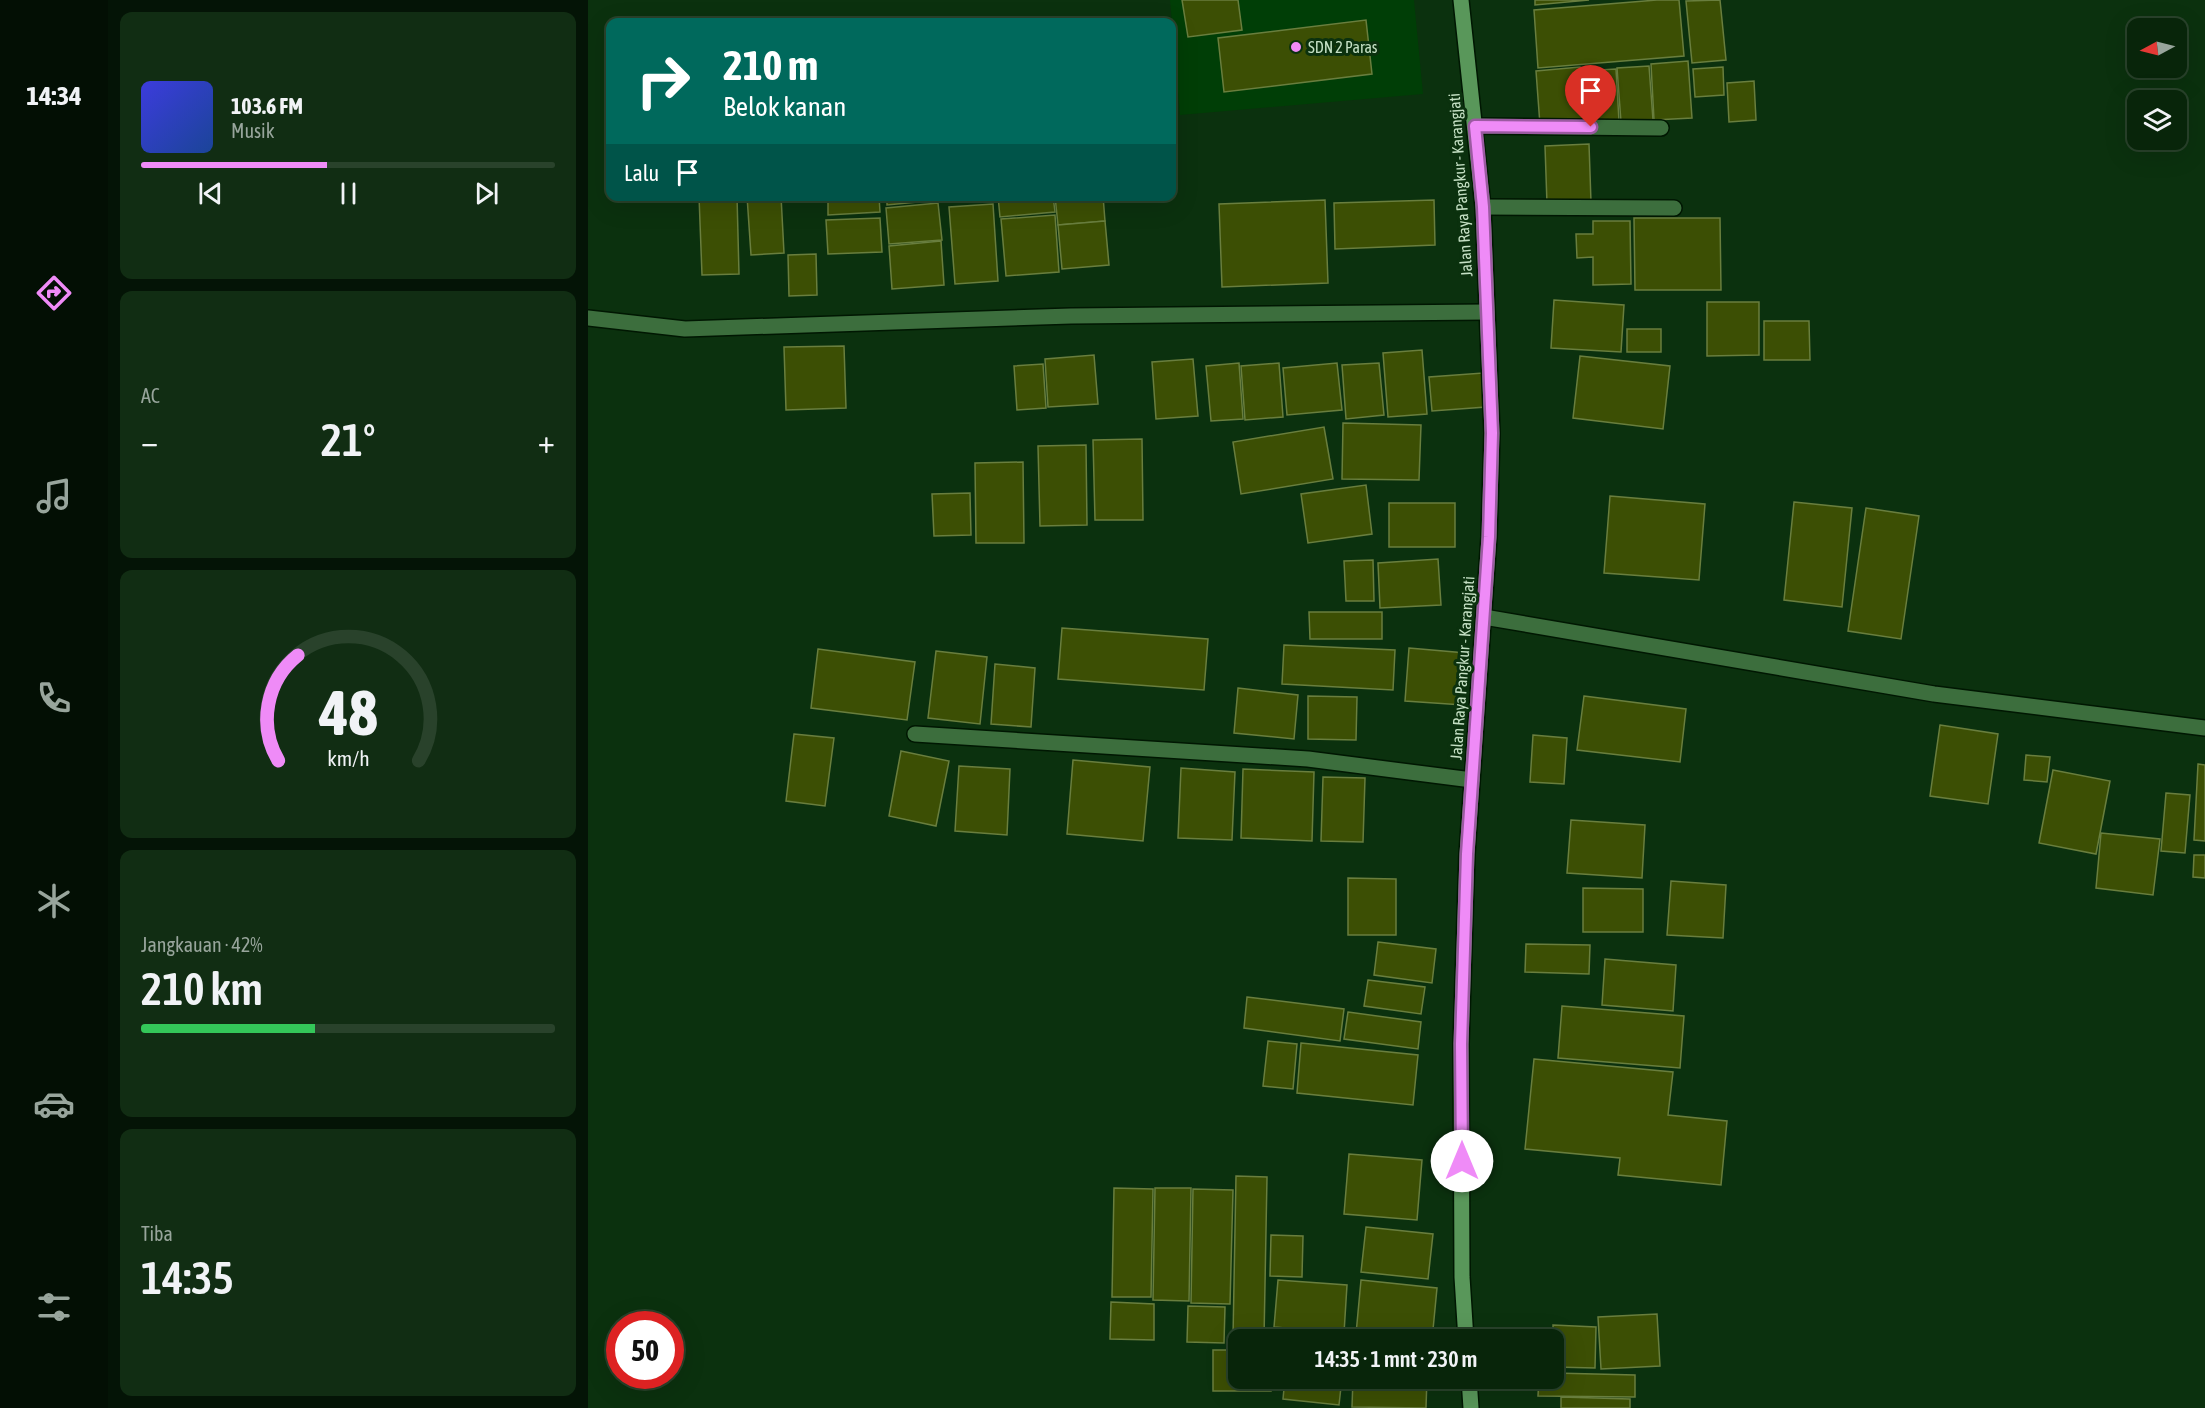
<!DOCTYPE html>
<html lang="id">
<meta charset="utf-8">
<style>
body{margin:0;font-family:"Asap Condensed",sans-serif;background:#112d13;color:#f1f3f6;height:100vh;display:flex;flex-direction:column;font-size:22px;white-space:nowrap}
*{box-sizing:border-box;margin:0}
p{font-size:20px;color:#98a59c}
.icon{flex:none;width:33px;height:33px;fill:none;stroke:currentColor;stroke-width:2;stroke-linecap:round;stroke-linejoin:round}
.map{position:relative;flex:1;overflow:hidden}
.side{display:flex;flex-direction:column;gap:12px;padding:12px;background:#041406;width:480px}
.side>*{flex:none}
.guide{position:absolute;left:18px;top:18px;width:570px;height:183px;border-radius:12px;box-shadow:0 6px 24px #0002,0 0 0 2px #29422b;background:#00695c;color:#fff;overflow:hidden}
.needle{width:39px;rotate:263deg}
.controls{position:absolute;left:1539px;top:18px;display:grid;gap:12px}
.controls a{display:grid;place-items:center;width:60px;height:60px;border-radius:12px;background:#08250a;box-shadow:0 6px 24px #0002,0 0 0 2px #29422b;font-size:30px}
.speed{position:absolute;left:18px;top:1311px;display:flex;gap:12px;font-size:30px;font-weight:700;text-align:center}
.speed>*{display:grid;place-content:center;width:78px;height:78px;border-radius:50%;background:#08250a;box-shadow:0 6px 24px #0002,0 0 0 2px #29422b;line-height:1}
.speed .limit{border:9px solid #d22;background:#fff;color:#111}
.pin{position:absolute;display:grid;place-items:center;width:51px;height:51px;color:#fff;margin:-62px -26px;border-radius:50% 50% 50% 0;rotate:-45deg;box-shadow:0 0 6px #0007}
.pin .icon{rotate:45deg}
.me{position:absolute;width:66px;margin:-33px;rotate:0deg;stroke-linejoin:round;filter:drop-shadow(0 0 4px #0008)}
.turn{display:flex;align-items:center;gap:21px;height:126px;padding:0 18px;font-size:27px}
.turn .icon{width:78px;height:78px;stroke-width:2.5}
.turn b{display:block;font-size:42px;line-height:51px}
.then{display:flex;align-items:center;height:57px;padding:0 18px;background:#0003;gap:12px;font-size:22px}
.big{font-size:45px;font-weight:600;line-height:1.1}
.side .card{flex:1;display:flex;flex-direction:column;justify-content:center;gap:9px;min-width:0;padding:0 21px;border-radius:12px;background:#112d13}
.side .dial{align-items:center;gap:0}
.dial svg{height:156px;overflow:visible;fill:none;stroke:#29422b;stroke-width:7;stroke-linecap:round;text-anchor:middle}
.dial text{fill:#f1f3f6;stroke:none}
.song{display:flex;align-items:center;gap:18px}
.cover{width:72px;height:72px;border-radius:9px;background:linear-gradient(135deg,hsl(240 70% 55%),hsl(220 70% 35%))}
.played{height:6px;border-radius:3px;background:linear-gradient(90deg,#ef8bf7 45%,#29422b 45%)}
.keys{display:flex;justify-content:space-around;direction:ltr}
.heat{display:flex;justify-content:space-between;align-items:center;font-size:33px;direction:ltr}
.charge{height:9px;border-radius:4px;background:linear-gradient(90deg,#34c759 42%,#29422b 0)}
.trip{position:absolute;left:640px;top:1329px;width:336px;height:60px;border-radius:12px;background:#08250a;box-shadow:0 6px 24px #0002,0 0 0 2px #29422b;font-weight:600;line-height:60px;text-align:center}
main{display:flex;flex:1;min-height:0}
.dock{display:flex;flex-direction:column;width:108px;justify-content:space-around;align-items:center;background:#030f04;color:#98a59c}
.dock .icon{width:42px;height:42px}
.dock .active{color:#ef8bf7}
.dock b{font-size:27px;color:#f1f3f6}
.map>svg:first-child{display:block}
.built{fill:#003e06}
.building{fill:#3c4f04;stroke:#697e3e;stroke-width:1.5}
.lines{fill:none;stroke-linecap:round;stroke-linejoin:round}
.minor-casing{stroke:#001702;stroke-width:18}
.major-casing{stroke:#001702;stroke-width:18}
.minor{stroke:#3c6e3d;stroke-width:15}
.major{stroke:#59975a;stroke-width:15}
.route-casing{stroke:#9b5aa1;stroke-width:15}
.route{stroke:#ef8bf7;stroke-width:10}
.poi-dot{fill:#ef8bf7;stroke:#0b310e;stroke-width:2}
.labels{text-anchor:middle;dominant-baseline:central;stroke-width:6;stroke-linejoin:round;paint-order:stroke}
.poi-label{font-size:16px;fill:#c5e0c4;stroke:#0b310e;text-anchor:start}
.street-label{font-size:16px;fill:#c5e0c4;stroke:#0b310e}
</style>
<main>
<nav class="dock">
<b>14:34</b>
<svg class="icon active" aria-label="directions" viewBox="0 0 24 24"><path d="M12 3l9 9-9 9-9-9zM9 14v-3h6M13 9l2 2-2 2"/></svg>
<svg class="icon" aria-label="music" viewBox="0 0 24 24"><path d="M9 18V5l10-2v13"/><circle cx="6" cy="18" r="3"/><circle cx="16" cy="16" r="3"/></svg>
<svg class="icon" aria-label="phone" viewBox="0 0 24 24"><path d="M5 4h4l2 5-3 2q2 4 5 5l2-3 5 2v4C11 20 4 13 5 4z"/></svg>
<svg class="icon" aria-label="climate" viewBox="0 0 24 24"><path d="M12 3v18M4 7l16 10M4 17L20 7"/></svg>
<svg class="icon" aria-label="car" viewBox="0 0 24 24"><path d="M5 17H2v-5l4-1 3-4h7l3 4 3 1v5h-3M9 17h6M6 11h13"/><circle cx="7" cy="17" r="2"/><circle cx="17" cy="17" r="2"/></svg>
<svg class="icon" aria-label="filters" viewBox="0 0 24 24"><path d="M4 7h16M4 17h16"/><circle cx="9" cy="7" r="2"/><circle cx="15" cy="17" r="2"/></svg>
</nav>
<section class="side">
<div class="card">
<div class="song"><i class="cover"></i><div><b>103.6 FM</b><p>Musik</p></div></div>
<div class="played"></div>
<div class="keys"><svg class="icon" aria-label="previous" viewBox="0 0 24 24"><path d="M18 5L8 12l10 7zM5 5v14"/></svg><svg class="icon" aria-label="pause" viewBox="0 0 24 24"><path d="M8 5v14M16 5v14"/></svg><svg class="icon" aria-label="next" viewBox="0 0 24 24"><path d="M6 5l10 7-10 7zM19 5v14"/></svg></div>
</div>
<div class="card"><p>AC</p>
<div class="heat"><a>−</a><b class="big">21°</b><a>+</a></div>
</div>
<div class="card dial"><svg viewBox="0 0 100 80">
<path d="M14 69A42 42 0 1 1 86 69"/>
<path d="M14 69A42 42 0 0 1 24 15" stroke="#ef8bf7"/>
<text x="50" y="56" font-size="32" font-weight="700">48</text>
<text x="50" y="72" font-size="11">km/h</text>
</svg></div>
<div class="card"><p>Jangkauan · 42%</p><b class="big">210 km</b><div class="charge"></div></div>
<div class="card"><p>Tiba</p><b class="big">14:35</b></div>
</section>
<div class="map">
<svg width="1617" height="1408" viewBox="0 0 1617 1408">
<rect width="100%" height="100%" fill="#0b310e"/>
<path class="built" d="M 582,0 L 826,0 L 835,94 L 592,115 Z"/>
<g class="building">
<path d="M 594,0 L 650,0 L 654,30 L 600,37 Z"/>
<path d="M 947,0 L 1001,0 L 947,5 Z"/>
<path d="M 1069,0 L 1091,0 L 1096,56 L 950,68 L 946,10 Z"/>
<path d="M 1132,0 L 1138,60 L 1104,63 L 1098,1 Z"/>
<path d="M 778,20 L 784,74 L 636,92 L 630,38 Z"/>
<path d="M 1100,61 L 1104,118 L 1066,120 L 1063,64 Z"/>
<path d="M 1061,66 L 1065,120 L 1033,122 L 1029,68 Z"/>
<path d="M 992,67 L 996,122 L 952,125 L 948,71 Z"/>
<path d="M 1135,67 L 1136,95 L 1107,97 L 1105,69 Z"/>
<path d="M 1028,69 L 1031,121 L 998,123 L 994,71 Z"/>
<path d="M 1166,81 L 1168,120 L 1141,122 L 1139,83 Z"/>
<path d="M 1001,144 L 1003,202 L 959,204 L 957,146 Z"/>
<path d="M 111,196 L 149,196 L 151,274 L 114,275 Z"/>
<path d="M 159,196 L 193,196 L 196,253 L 163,255 Z"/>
<path d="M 240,196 L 291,196 L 292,212 L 240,215 Z"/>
<path d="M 299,196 L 349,196 L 350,200 L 299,205 Z"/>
<path d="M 410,196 L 465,196 L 467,212 L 412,217 Z"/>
<path d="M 467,196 L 515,196 L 517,221 L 470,225 Z"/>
<path d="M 737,200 L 740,283 L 634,287 L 631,204 Z"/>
<path d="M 846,200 L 847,245 L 747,249 L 746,203 Z"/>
<path d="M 350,203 L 354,240 L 301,244 L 298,208 Z"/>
<path d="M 405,204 L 410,281 L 367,284 L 361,207 Z"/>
<path d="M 467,215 L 471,272 L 418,276 L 413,219 Z"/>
<path d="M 292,218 L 294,252 L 240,254 L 238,220 Z"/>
<path d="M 1046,218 L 1132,218 L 1133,290 L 1047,290 Z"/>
<path d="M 517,221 L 521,265 L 474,269 L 470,225 Z"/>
<path d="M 1005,221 L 1042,221 L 1043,284 L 1005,285 L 1005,257 L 989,258 L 988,234 L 1005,234 Z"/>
<path d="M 353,241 L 356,285 L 304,289 L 301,246 Z"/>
<path d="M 228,254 L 229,295 L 201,296 L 200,255 Z"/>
<path d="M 966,300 L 1036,305 L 1033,352 L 963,348 Z"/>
<path d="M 1119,302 L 1171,302 L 1171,355 L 1119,356 Z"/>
<path d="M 1176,321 L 1221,321 L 1222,360 L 1176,360 Z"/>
<rect x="1039" y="329" width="34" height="23"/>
<path d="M 256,346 L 258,408 L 198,410 L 196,347 Z"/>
<path d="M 834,350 L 839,414 L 800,417 L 795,353 Z"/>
<path d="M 506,355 L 510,404 L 460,407 L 457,359 Z"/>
<path d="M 992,356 L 1082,366 L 1075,429 L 985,418 Z"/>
<path d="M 605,359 L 610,416 L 568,419 L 564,362 Z"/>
<path d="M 651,363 L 655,419 L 623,421 L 618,366 Z"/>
<path d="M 691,363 L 695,417 L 657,420 L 653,366 Z"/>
<path d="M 749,363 L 754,410 L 699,415 L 695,368 Z"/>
<path d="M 791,363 L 796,415 L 758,419 L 754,365 Z"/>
<path d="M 455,364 L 458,408 L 429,410 L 426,366 Z"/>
<path d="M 895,373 L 898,407 L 844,411 L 841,377 Z"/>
<path d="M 755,423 L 833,425 L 831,480 L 754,479 Z"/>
<path d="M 736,427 L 745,479 L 653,494 L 645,442 Z"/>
<path d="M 554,439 L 555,520 L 507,520 L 505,440 Z"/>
<path d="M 498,445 L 499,525 L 452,526 L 450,446 Z"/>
<path d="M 435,462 L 436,543 L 388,543 L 387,463 Z"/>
<path d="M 778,485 L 784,534 L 720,543 L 713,494 Z"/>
<path d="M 382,493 L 383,535 L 346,536 L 344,494 Z"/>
<path d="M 1022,496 L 1117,504 L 1111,580 L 1016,573 Z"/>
<path d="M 1206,502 L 1264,508 L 1254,607 L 1196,600 Z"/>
<rect x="801" y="503" width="66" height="44"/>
<path d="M 1278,508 L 1331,516 L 1313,639 L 1260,631 Z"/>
<path d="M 850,559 L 853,605 L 792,608 L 790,563 Z"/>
<path d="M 785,560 L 786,601 L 758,601 L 756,561 Z"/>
<path d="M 721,612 L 794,612 L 794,639 L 722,639 Z"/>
<path d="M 474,628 L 620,639 L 616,690 L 470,679 Z"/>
<path d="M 696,645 L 807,650 L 805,690 L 694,684 Z"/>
<path d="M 821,648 L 878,653 L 875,705 L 817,701 Z"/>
<path d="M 230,649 L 327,662 L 319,720 L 223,708 Z"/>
<path d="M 348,651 L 399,657 L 392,724 L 340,718 Z"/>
<path d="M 407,664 L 447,668 L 443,727 L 403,724 Z"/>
<path d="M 650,688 L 710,695 L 706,739 L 646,733 Z"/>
<path d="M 720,696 L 769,697 L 768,740 L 720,739 Z"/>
<path d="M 996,696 L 1098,709 L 1092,762 L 989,750 Z"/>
<path d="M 1352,725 L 1410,734 L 1400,804 L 1342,796 Z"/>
<path d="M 206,734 L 246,738 L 237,806 L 198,801 Z"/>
<path d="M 945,735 L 979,738 L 976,784 L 942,782 Z"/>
<path d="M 313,751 L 361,761 L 348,826 L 301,816 Z"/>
<path d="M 1438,755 L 1462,757 L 1459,782 L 1436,780 Z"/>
<path d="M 485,760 L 562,767 L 555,841 L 479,834 Z"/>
<path d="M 1610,764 L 1617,765 L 1617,841 L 1606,840 Z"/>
<path d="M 371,766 L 422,769 L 419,835 L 367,831 Z"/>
<path d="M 593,768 L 647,772 L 644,840 L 590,838 Z"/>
<path d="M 655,769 L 726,772 L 724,841 L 653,838 Z"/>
<path d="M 1465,770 L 1522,781 L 1508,854 L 1451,843 Z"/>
<path d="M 735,777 L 777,778 L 775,842 L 733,841 Z"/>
<path d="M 1578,793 L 1602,795 L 1597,853 L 1573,851 Z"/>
<path d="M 983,820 L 1057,825 L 1054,878 L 979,873 Z"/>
<path d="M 1513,833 L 1572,839 L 1565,895 L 1508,888 Z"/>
<path d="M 1606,855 L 1617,855 L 1617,878 L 1605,877 Z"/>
<path d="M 760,878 L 808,879 L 808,935 L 760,935 Z"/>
<path d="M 1083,881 L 1138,885 L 1135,938 L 1079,935 Z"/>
<path d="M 995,888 L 1055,889 L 1055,932 L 995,932 Z"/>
<path d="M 790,942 L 848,949 L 844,983 L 786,975 Z"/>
<path d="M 938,944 L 1002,945 L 1001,974 L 937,972 Z"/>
<path d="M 1017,959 L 1088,965 L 1085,1011 L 1014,1005 Z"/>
<path d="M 780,980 L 837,987 L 833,1014 L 776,1006 Z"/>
<path d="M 659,997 L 756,1009 L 752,1041 L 656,1028 Z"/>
<path d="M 974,1006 L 1096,1016 L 1092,1068 L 970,1058 Z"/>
<path d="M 760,1012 L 833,1022 L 830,1049 L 756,1039 Z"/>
<path d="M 680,1041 L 709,1044 L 705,1089 L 675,1086 Z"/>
<path d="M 713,1043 L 830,1055 L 825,1105 L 709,1093 Z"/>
<path d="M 946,1059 L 1085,1072 L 1080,1115 L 1139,1121 L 1133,1185 L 1030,1175 L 1032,1158 L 937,1149 Z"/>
<path d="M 761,1154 L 834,1160 L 829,1220 L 756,1214 Z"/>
<path d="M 648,1176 L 679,1177 L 676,1338 L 645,1337 Z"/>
<path d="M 526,1188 L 565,1189 L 563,1297 L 524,1297 Z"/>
<path d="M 567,1188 L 603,1188 L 601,1301 L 565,1300 Z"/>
<path d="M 605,1189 L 645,1190 L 642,1304 L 603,1303 Z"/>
<path d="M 778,1227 L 845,1234 L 840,1279 L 773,1272 Z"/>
<path d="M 683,1235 L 715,1236 L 714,1277 L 682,1276 Z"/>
<path d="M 690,1280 L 759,1285 L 756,1333 L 686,1327 Z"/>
<path d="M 773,1280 L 849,1288 L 844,1340 L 768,1334 Z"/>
<path d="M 523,1302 L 566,1304 L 566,1340 L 522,1339 Z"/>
<path d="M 600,1306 L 637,1307 L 636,1343 L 599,1342 Z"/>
<path d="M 1069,1314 L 1072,1366 L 1013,1369 L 1010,1317 Z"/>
<path d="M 965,1325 L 1008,1327 L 1007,1368 L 966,1367 Z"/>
<path d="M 625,1350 L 651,1350 L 651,1378 L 683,1378 L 683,1391 L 625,1391 Z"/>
<path d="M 966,1373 L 1047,1375 L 1047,1397 L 950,1396 L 951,1378 L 966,1378 Z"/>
<path d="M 697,1378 L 754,1378 L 751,1405 L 695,1399 Z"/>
<path d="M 765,1378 L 839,1378 L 838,1408 L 764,1407 Z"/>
<path d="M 973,1397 L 1042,1399 L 1042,1408 L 973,1408 Z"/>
</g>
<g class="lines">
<g class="minor-casing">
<g id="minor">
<path d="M 887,126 L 1073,128"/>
<path d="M 895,207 L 1086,208"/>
<path d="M 0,318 L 97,329 L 483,316 L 899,312"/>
<path d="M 896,617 L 1346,694 L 1617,728"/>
<path d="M 327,734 L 720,759 L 884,780"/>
</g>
</g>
<g class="major-casing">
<g id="major">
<path d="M 873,0 L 895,207 L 904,433 L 901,537 L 879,854 L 873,1044 L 874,1277 L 878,1340"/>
<path d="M 881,1378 L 883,1408"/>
</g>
</g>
<use href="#minor" class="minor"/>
<use href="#major" class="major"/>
</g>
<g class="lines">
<g class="route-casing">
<path id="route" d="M 874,1161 L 873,1044 L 879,854 L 901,537 L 904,433 L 895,207 L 887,126 L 1003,127"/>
</g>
<use href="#route" class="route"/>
</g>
<circle class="poi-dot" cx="708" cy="47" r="6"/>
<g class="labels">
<g class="poi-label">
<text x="720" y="47">SDN 2 Paras</text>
</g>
<g class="street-label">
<text transform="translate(872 185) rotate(-94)">Jalan Raya Pangkur - Karangjati</text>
<text transform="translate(874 668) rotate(-86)">Jalan Raya Pangkur - Karangjati</text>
</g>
</g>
</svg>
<div class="controls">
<a><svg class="needle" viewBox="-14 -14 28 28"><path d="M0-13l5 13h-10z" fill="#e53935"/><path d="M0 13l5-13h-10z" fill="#98a59c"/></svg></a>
<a><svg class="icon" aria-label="layers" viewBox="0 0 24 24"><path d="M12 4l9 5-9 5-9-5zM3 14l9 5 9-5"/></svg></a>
</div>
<div class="speed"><div class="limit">50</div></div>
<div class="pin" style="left:1003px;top:127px;background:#d93025"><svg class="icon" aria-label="arrive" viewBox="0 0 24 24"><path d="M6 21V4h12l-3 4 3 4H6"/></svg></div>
<svg class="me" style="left:874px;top:1161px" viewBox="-20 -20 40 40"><circle r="19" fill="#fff"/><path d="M0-13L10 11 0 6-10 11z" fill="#ef8bf7"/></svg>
<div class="trip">14:35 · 1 mnt · 230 m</div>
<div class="guide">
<div class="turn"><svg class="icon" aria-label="right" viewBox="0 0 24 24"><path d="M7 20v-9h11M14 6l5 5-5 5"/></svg><div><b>210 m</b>Belok kanan</div></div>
<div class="then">Lalu<svg class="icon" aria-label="arrive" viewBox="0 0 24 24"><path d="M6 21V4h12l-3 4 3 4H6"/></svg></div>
</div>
</div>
</main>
